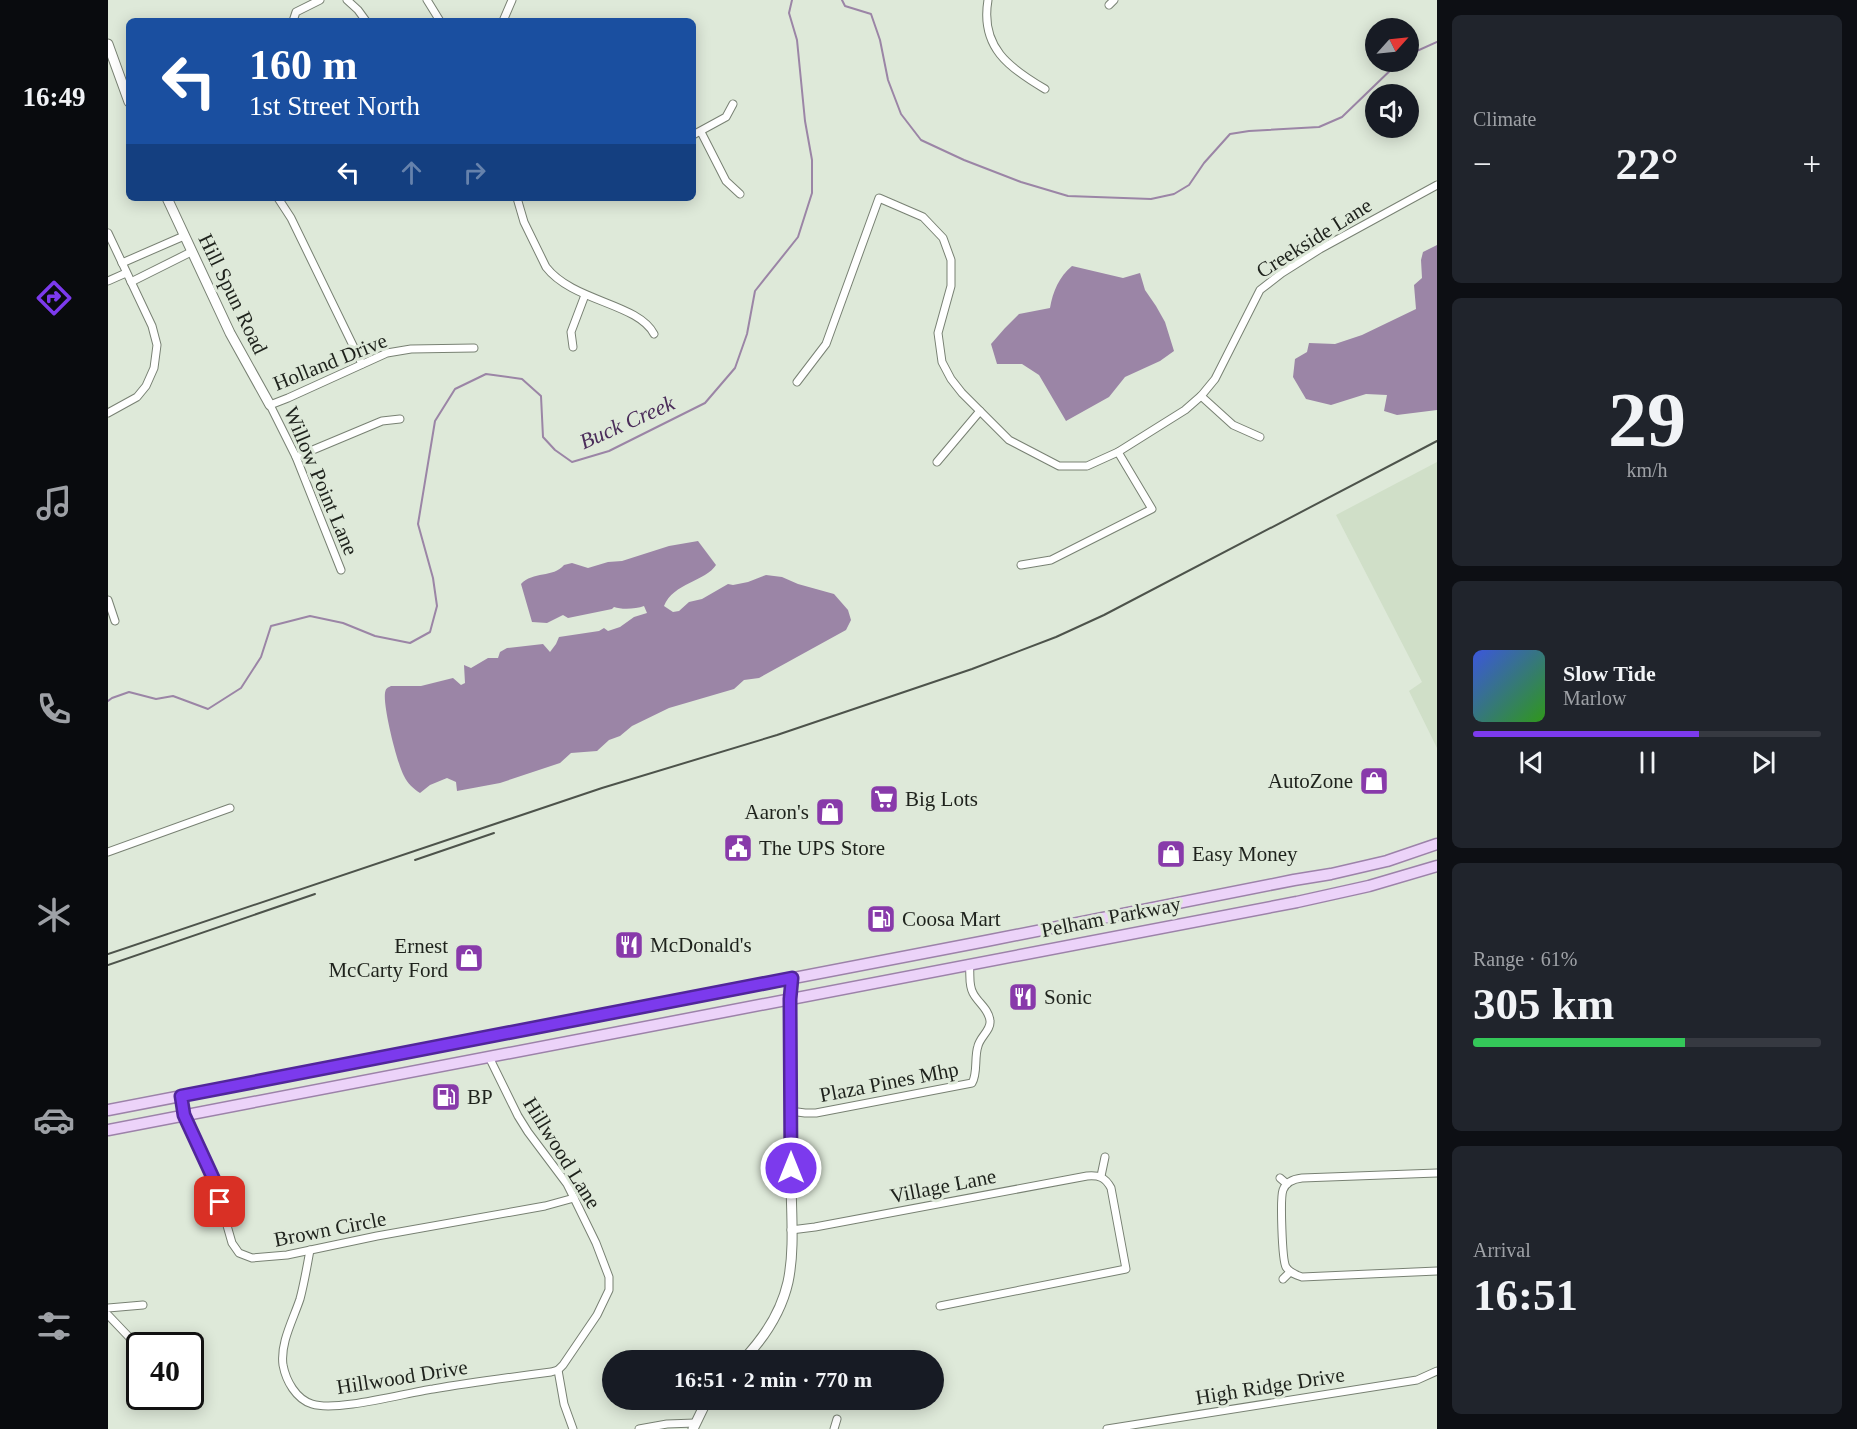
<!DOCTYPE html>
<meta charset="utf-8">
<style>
body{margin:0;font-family:"Times New Roman",serif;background:#20242c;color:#f1f3f6;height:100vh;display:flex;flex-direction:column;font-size:22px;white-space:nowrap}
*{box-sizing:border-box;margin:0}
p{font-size:20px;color:#9ea1a6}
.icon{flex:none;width:33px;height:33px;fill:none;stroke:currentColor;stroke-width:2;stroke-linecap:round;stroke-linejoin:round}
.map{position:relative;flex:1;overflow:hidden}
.sheet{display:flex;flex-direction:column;gap:15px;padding:15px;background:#0d0f14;width:420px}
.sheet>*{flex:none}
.banner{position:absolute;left:18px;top:18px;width:570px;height:183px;border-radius:9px;box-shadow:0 3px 15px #0003;background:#1a4fa0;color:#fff;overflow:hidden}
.needle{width:39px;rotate:63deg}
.tools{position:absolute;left:1257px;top:18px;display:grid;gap:12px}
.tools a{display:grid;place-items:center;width:54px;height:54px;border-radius:50%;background:#171b24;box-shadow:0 3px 15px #0003;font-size:30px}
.speed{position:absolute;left:18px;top:1332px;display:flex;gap:12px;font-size:30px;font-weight:700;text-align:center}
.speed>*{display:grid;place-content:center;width:78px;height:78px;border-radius:50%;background:#171b24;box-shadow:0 3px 15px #0003;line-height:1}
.speed .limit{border:3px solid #111;border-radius:9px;background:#fff;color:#111}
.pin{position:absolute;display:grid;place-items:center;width:51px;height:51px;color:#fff;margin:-26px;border-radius:12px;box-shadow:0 3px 9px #0006}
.me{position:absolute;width:66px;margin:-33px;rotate:0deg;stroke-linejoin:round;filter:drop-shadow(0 0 4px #0008)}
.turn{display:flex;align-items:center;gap:21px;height:126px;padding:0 24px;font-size:27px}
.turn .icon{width:78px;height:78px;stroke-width:2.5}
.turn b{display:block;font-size:42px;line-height:51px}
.lanes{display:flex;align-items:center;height:57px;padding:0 24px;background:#0003;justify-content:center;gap:30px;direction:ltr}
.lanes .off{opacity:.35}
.big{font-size:45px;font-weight:800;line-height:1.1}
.sheet .tile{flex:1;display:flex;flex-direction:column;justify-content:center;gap:9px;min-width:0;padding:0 21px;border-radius:9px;background:#20242c}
.sheet .dial{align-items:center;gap:0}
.dial b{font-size:78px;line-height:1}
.song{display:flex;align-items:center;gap:18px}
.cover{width:72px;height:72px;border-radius:9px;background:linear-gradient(135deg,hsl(230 70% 55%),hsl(110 70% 35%))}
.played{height:6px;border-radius:3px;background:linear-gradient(90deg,#7c3aed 65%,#363941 65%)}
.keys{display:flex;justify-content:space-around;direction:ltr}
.heat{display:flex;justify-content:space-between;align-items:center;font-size:33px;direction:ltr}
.charge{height:9px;border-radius:4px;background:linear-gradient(90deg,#34c759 61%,#363941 0)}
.trip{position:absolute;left:494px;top:1350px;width:342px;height:60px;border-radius:30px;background:#171b24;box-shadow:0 3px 15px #0003;font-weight:800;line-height:60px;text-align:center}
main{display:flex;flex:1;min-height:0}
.tabs{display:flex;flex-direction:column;width:108px;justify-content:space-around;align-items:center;background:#090b0e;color:#9ea1a6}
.tabs .icon{width:42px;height:42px}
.tabs .selected{color:#7c3aed}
.tabs b{font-size:27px;color:#f1f3f6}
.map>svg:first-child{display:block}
.built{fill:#d0dfc8}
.water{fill:#9b85a6}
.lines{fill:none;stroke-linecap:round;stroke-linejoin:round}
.stream{stroke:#9b85a6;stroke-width:2}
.minor-casing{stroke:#788173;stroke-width:9}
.tertiary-casing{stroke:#788173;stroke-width:11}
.primary-casing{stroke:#9c82a9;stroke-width:13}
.minor{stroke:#fff;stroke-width:7}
.tertiary{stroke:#fff;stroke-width:9}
.primary{stroke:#ecd3f9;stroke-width:10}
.rail{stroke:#4d534b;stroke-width:2}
.route-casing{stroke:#51269a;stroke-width:15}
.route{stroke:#7c3aed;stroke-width:10}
.labels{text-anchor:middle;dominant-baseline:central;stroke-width:6;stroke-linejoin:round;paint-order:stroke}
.street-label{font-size:21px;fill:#1e221c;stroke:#dee9d9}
.poi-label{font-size:21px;fill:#1e221c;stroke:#dee9d9;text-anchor:start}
.water-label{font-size:22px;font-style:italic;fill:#4b2d5a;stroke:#dee9d9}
</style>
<main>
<nav class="tabs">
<b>16:49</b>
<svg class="icon selected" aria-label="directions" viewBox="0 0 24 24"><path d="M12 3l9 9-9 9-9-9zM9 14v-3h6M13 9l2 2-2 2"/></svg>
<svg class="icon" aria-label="music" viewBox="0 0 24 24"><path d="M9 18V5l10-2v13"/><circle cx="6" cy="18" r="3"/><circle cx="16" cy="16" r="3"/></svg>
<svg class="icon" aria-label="phone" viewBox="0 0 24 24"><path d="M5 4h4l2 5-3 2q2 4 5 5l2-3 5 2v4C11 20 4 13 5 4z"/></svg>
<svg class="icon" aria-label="climate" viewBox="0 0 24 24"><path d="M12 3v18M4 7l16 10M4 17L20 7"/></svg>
<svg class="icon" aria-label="car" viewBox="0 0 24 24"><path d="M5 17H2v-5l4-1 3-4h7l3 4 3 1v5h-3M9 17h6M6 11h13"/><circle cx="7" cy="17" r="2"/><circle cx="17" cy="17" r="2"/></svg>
<svg class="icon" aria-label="filters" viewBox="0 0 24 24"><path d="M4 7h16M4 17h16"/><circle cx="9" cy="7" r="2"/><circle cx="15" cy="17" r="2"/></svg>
</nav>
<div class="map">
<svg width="1329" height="1429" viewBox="0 0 1329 1429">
<rect width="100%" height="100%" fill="#dee9d9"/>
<path class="built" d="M 1329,462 L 1329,748 L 1301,691 L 1314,682 L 1228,515 Z"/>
<g class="water">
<path d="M 1329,245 L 1329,410 L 1289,415 L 1276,411 L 1279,395 L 1258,394 L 1223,405 L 1198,399 L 1185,377 L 1187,359 L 1199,352 L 1201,343 L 1227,344 L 1254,335 L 1308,309 L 1306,285 L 1314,278 L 1313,260 L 1315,252 Z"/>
<path d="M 964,266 L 1015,278 L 1032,273 L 1037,290 L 1048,306 L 1057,322 L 1066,351 L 1052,361 L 1017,377 L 1001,397 L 958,421 L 931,375 L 914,364 L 889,364 L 883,344 L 897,328 L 911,314 L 942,308 C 945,291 951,277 964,266 Z"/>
<path d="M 590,541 L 608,565 C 598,581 565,583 556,606 L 565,612 L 571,611 L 581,602 L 594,599 L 620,584 L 625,585 L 640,582 L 658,575 L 674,577 L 690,584 L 726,594 L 740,610 L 743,620 L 738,630 L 651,678 L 636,680 L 626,689 L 561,708 L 524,726 L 512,736 L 501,740 L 489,751 L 463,753 L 452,763 L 392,783 L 349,791 L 348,782 L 339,778 L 322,785 L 312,793 C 306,789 299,783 296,776 C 289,763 275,707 277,693 C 278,688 279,688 283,686 L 313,686 L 345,678 L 353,685 L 357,683 L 356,665 L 363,668 L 380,658 L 390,658 L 392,652 L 399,648 L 435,644 L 442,652 L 448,644 L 451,637 L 491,631 L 496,628 L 500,631 L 512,627 L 526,617 L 539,613 L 536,606 C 528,609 514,610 506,607 L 504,609 L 460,618 L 455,615 L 439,623 L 424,622 L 413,584 C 425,571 445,578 456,565 L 464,563 L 480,568 L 500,562 L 514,561 L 561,546 Z"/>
</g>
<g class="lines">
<g class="stream">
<path d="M 734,0 L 737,6 L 763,14 L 772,40 L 780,80 L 793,114 L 813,140 L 856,160 L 913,182 L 960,196 L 1043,199 L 1066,194 L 1081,185 L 1096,163 L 1122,134 L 1141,131 L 1211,127 L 1234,117 L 1291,62"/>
<path d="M 1300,55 L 1329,42"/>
<path d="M 0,701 L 4,698 L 21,692 L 48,699 L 65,696 L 100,709 L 133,688 L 153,657 L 163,626 L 202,616 L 235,623 L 267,636 L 302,643 L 322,632 L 329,606 L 325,578 L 310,524 L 327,421 L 347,389 L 378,374 L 414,379 L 433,396 L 435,437 L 447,450 L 464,462 L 501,451 L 597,403 L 627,368 L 639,334 L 647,291 L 690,237 L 704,193 L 704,160 L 697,121 L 689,40 L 681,13 L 684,0"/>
</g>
<g class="minor-casing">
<g id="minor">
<path d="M 239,0 L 250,10 L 258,21"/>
<path d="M 319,0 L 332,21"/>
<path d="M 880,0 C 872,47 901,68 937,89"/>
<path d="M 1001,5 L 1006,0"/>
<path d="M 185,21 L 188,12 L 212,0"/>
<path d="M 395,21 L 404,0"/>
<path d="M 593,132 L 618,181 L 632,194"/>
<path d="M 585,135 L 618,117 L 625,104"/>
<path d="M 170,198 L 183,218 L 254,364"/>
<path d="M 409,198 L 416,222 L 438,267 C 465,302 530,303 546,334"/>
<path d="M 0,233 L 44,326 L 49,345 L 46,368 L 38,386 L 29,397 L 0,413"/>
<path d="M 14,263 L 76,236"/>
<path d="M 0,281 L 18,273"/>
<path d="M 23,282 L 83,252"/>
<path d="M 465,347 L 463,332 L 477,295"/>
<path d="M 689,382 L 718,344 L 771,198 L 815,217 L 835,238 L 843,260 L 843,286 L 830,333 L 834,362 L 843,379 L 854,393 L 901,440 L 951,466 L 979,466 L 1010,452 L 1077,410 L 1093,396 L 1107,379 L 1152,290 L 1174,273 L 1212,249 L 1329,185"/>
<path d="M 1093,396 L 1125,425 L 1152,437"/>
<path d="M 188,457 L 274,421 L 292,419"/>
<path d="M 829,462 L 872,411"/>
<path d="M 913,565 L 943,560 L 1044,509 L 1010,452"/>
<path d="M 233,570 L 188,457 L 162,405 L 180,398 L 279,353 L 303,349 L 366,348"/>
<path d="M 0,600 L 7,621"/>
<path d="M 0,852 L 122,808"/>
<path d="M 682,1111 L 697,1113 L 708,1113 L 864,1083 C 870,1074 866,1057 870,1046 C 872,1037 883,1030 882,1021 C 881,1009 870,1003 865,993 C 860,984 863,974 861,964"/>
<path d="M 76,1115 L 106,1180 L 124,1243 L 131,1253 L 144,1258 L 179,1255 L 269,1236 L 437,1206 L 466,1198"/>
<path d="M 1329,1173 L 1194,1178 C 1185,1179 1178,1182 1175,1190 C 1172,1198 1174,1260 1178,1267 C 1182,1273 1188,1275 1194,1277 L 1329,1271"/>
<path d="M 993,1176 L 997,1157"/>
<path d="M 1172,1178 L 1179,1184"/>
<path d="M 683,1230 L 707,1227 L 979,1176 C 991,1175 997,1177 1003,1188 L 1018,1269 L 832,1306"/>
<path d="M 202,1250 C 199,1267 196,1284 192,1299 C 185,1320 172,1343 175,1365 C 178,1381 188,1399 204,1404 C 229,1412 297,1393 325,1389 C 365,1382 404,1377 443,1372 L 450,1370 L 455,1365 L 489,1315 L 501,1290 L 501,1277 L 488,1243 L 466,1198 L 459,1184 L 420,1132 L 410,1116 L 381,1057"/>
<path d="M 1175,1279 L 1182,1272"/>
<path d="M 0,1308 L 35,1305"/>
<path d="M 0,1315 L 21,1337 L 32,1355"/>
<path d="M 450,1370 L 456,1404 L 465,1429"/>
<path d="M 56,1396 L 57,1398"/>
<path d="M 531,1429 L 559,1424 L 587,1423"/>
<path d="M 726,1429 L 729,1419"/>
<path d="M 999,1429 L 1309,1380 L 1329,1371"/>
</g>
</g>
<g class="tertiary-casing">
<g id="tertiary">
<path d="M 0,44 L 21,102"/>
<path d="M 59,198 L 122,333 L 162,405"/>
<path d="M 635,1360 C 656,1338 673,1313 680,1282 C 687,1249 683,1212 683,1177 C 683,1118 684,1058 682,999"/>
<path d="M 585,1429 L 599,1400"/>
</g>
</g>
<g class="primary-casing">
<g id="primary">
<path d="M 0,1110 L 878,941 L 1186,880 L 1223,874 L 1279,861 L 1329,844"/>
<path d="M 0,1130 L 1189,902 L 1261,886 L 1329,866"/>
</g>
</g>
<use href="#minor" class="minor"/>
<use href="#tertiary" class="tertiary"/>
<use href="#primary" class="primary"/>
<g class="rail">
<path d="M 307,860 L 386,833"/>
<path d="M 0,954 L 494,788 L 669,735 L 864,669 L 948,637 L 996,615 L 1329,441"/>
<path d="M 0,965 L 207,894"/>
</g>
</g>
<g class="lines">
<g class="route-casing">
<path id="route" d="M 112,1202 L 106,1180 L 76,1115 L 73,1096 L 684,978 L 682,999 L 683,1168"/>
</g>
<use href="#route" class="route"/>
</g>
<defs>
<g id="shop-square" transform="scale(1.5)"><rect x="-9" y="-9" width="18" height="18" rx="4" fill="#883aaa" stroke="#dee9d9"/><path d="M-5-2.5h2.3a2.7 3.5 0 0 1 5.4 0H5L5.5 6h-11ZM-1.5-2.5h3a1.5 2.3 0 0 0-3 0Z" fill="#fff"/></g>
<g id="supermarket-square" transform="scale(1.5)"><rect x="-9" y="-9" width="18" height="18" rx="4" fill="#883aaa" stroke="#dee9d9"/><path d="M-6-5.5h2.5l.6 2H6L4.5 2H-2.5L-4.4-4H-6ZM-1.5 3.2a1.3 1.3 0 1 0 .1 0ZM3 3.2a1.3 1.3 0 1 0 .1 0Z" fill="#fff"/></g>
<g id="civic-square" transform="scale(1.5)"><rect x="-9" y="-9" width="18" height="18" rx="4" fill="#883aaa" stroke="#dee9d9"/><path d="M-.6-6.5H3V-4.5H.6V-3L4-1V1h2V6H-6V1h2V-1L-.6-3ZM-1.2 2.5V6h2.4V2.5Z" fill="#fff"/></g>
<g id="fuel-square" transform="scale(1.5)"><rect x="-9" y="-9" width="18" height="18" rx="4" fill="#883aaa" stroke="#dee9d9"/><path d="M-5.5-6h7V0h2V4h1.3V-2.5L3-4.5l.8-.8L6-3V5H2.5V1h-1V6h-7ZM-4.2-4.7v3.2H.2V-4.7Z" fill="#fff"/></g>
<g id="restaurant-square" transform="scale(1.5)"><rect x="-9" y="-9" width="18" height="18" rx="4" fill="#883aaa" stroke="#dee9d9"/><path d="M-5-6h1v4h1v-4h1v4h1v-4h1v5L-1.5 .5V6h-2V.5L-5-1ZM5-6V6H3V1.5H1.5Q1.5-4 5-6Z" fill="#fff"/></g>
</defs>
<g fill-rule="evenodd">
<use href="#shop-square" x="1266" y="781"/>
<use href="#supermarket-square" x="776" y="799"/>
<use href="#shop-square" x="722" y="812"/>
<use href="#civic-square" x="630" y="848"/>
<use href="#shop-square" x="1063" y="854"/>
<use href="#fuel-square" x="773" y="919"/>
<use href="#restaurant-square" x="521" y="945"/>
<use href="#shop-square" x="361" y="958"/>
<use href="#restaurant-square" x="915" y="997"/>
<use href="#fuel-square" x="338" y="1097"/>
</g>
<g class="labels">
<g class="street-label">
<text transform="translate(1206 238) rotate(-32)">Creekside Lane</text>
<text transform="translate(125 294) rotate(64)">Hill Spun Road</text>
<text transform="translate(222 362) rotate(-22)">Holland Drive</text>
<text transform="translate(213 481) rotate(67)">Willow Point Lane</text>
<text transform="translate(1003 917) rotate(-11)">Pelham Parkway</text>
<text transform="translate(781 1082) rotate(-11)">Plaza Pines Mhp</text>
<text transform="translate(454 1153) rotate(58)">Hillwood Lane</text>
<text transform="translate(835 1186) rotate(-11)">Village Lane</text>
<text transform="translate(222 1229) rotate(-11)">Brown Circle</text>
<text transform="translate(294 1377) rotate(-9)">Hillwood Drive</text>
<text transform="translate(1162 1386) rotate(-9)">High Ridge Drive</text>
</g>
<g class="poi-label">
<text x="1245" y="781" text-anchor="end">AutoZone</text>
<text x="797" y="799">Big Lots</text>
<text x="701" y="812" text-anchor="end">Aaron's</text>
<text x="651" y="848">The UPS Store</text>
<text x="1084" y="854">Easy Money</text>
<text x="794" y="919">Coosa Mart</text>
<text x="542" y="945">McDonald's</text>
<text x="340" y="946" text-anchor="end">Ernest<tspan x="340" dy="24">McCarty Ford</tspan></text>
<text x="936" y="997">Sonic</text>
<text x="359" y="1097">BP</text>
</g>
<g class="water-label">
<text transform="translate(519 422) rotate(-24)">Buck Creek</text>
</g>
</g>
</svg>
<div class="tools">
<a><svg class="needle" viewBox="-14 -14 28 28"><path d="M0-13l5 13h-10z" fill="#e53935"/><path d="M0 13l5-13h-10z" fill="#9ea1a6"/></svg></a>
<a><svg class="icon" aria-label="sound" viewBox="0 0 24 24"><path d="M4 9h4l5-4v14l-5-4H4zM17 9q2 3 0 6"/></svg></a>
</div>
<div class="speed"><div class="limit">40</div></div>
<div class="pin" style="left:112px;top:1202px;background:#d93025"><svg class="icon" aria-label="arrive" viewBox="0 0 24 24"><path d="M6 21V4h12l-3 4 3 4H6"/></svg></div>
<svg class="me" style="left:683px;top:1168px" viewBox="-20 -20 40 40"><circle r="17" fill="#7c3aed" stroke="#fff" stroke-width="3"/><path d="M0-11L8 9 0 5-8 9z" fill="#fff"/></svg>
<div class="trip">16:51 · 2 min · 770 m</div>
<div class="banner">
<div class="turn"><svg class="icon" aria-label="left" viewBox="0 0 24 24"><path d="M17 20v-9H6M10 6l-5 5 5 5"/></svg><div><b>160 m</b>1st Street North</div></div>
<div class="lanes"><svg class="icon" aria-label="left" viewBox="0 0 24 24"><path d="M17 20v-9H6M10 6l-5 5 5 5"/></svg><svg class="icon off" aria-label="ahead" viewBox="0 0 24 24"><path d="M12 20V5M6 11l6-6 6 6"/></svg><svg class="icon off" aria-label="right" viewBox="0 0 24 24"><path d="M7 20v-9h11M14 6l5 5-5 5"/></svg></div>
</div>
</div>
<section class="sheet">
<div class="tile"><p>Climate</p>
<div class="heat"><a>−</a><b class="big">22°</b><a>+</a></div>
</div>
<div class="tile dial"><b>29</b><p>km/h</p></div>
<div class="tile">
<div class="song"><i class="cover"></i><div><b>Slow Tide</b><p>Marlow</p></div></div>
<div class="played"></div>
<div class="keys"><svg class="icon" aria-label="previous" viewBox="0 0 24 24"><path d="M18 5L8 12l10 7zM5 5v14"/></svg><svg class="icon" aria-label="pause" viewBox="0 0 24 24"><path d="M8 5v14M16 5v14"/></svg><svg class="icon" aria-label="next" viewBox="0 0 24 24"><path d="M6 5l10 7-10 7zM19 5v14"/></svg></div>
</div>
<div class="tile"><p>Range · 61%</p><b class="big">305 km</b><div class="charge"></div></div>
<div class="tile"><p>Arrival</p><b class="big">16:51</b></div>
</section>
</main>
